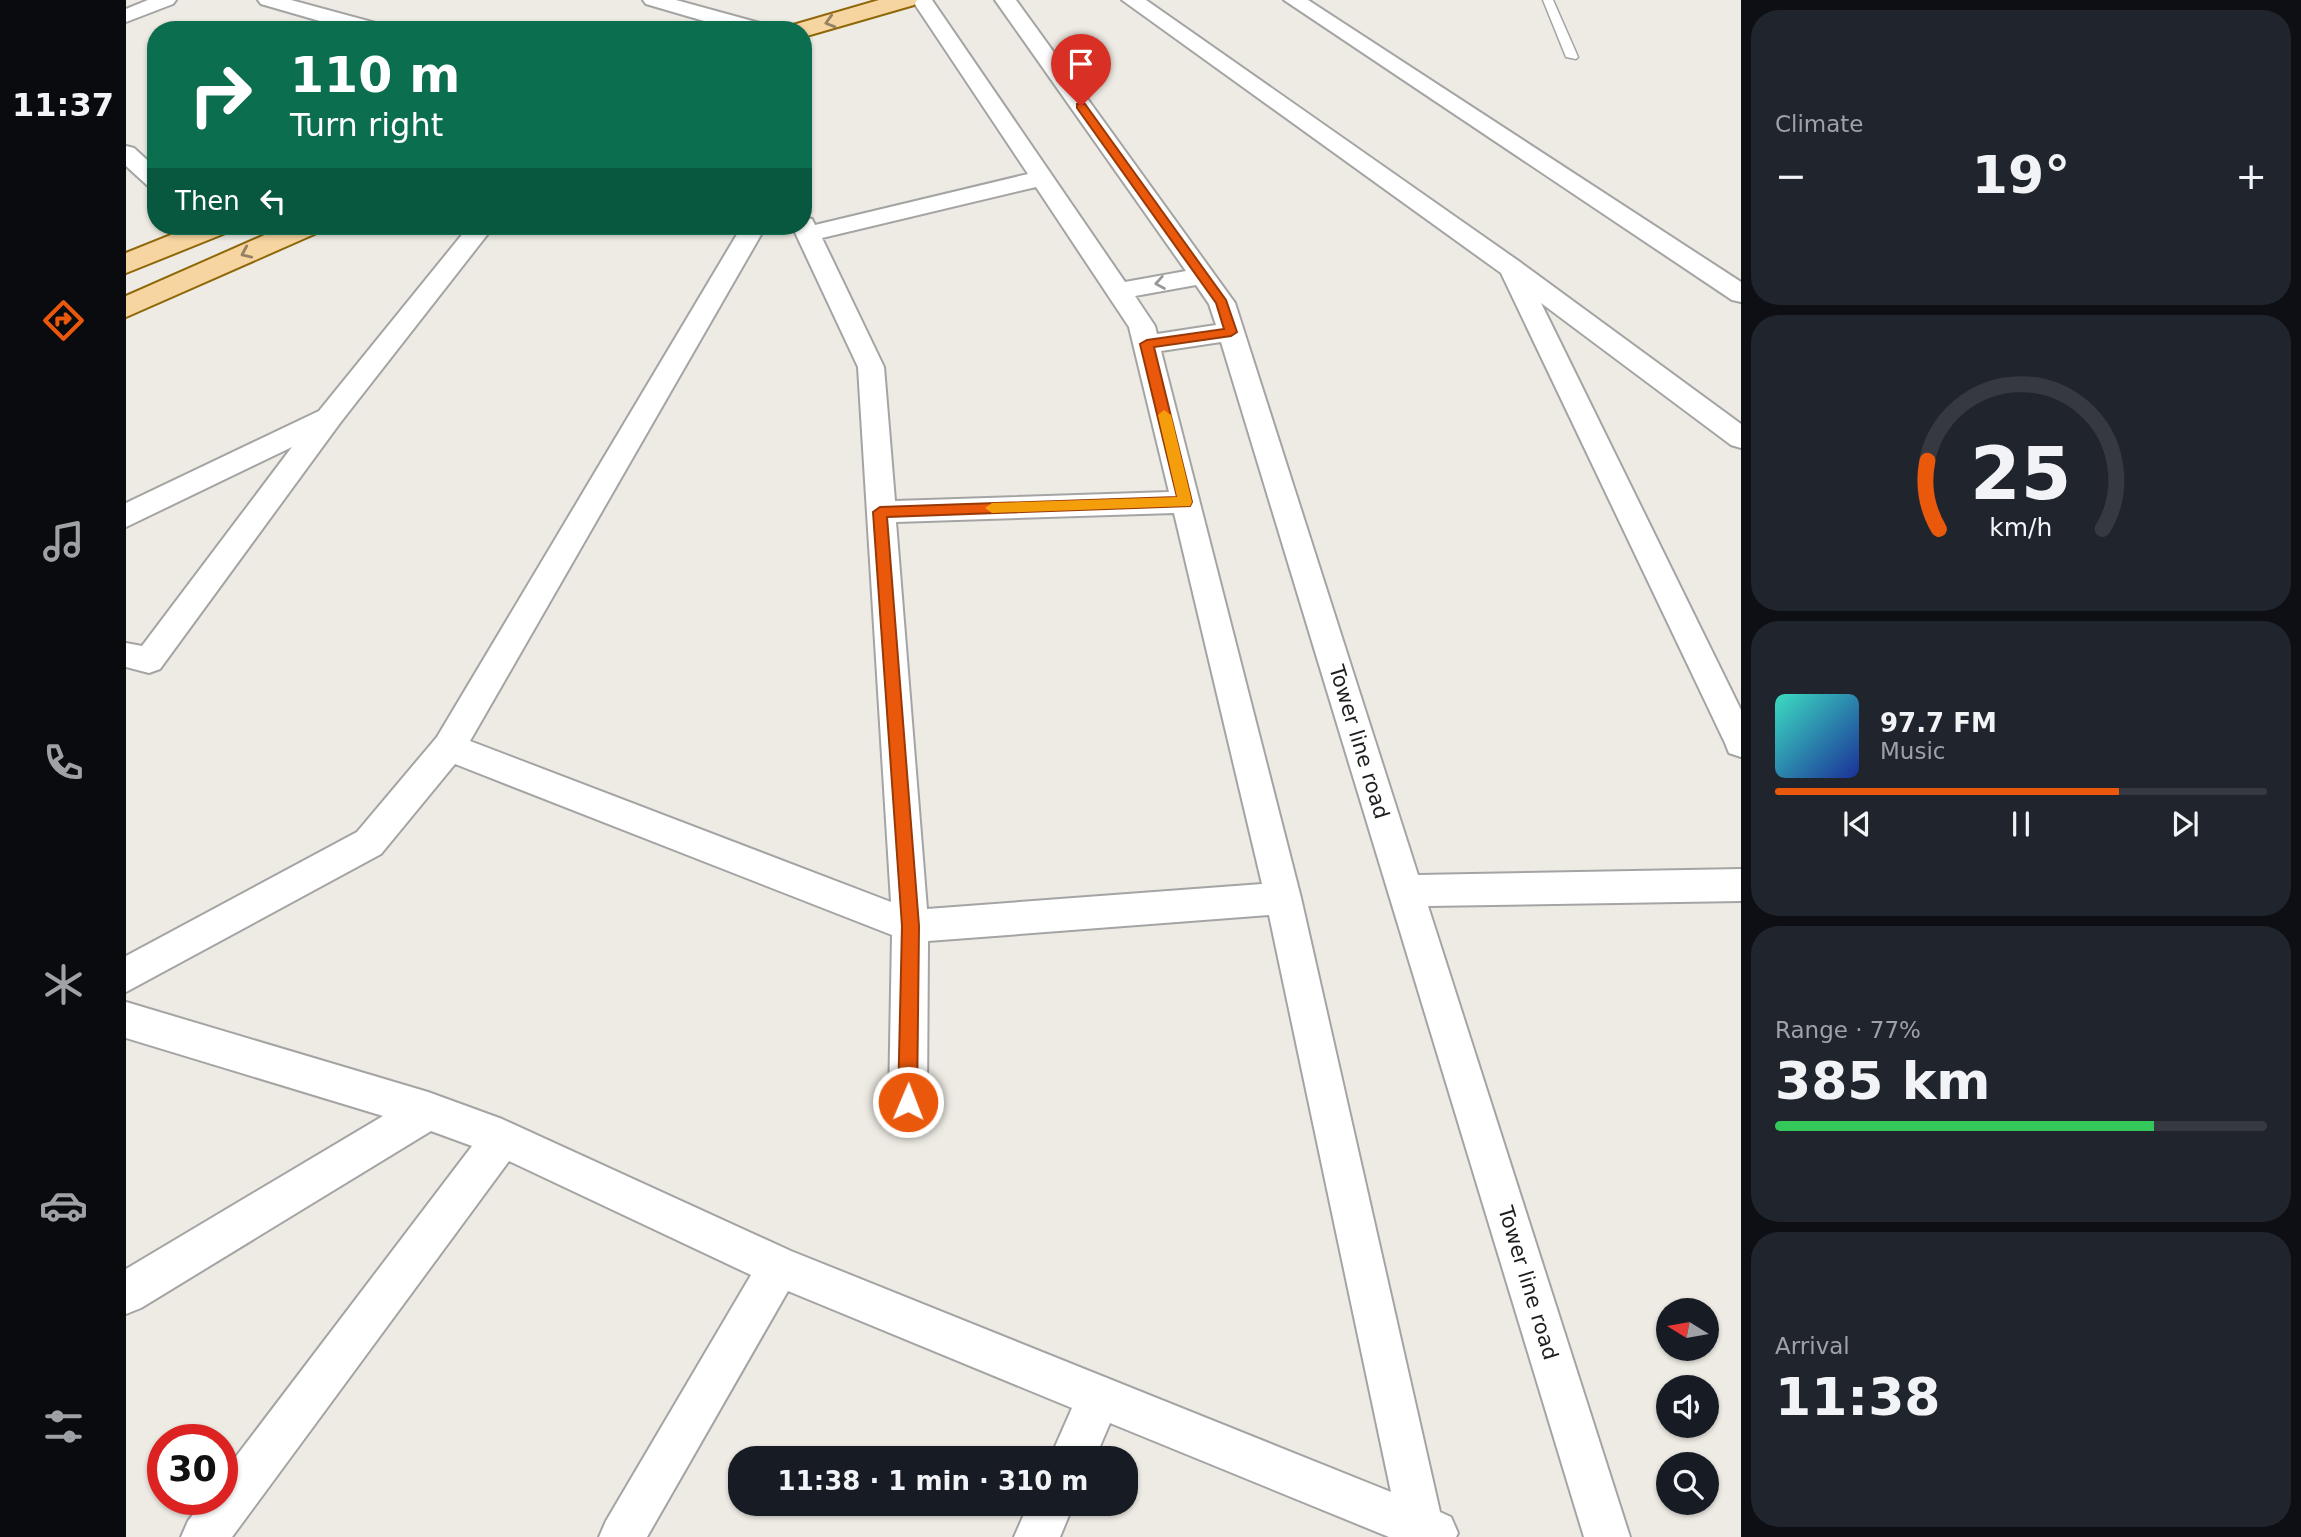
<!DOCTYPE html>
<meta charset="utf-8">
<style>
body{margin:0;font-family:"DejaVu Sans",sans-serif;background:#20242c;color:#f1f3f6;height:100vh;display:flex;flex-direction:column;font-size:26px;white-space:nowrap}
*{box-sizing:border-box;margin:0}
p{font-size:23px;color:#9ea1a6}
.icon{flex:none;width:38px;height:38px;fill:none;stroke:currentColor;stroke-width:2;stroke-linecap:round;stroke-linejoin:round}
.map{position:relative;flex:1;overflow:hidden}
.drawer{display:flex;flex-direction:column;gap:10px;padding:10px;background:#0d0f14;width:560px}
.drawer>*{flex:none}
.banner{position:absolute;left:21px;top:21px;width:665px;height:214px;border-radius:28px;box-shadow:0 2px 5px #0004;background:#0b6e4f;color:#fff;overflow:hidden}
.needle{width:46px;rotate:281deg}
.buttons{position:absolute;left:1530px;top:1298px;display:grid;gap:14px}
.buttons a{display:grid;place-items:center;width:63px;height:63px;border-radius:50%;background:#171b24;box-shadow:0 2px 5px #0004;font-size:35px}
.speed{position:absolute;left:21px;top:1424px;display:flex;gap:14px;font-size:35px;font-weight:700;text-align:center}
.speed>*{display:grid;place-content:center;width:91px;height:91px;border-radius:50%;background:#171b24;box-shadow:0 2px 5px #0004;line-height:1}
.speed .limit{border:10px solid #d22;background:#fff;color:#111}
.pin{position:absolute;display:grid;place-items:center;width:60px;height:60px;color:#fff;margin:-72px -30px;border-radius:50% 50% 50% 0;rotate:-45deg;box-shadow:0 0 7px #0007}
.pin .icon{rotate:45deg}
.me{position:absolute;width:77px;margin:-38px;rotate:1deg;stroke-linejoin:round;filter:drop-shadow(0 0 5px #0008)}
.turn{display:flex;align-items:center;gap:24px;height:147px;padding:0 28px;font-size:32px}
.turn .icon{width:91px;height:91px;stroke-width:2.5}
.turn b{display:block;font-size:49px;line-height:60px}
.then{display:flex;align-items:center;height:66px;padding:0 28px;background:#0003;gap:14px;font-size:26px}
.big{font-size:52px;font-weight:800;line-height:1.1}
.drawer .card{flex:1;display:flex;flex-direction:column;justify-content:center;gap:10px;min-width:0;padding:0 24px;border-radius:28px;background:#20242c}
.drawer .dial{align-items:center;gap:0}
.dial svg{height:182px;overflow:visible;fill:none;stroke:#363941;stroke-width:7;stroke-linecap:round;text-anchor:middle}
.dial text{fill:#f1f3f6;stroke:none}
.song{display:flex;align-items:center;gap:21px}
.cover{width:84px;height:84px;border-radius:10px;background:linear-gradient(135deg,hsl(170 70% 55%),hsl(230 70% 35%))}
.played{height:7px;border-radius:4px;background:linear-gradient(90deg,#ea580c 70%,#363941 70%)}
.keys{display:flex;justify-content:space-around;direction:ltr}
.heat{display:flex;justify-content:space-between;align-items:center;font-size:38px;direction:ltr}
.charge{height:10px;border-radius:5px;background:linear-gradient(90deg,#34c759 77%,#363941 0)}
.trip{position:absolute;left:602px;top:1446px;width:410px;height:70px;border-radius:28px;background:#171b24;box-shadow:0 2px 5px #0004;font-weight:800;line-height:70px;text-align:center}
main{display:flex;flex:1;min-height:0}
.tabs{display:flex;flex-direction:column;width:126px;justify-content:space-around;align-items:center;background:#090b0e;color:#9ea1a6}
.tabs .icon{width:49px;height:49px}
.tabs .active{color:#ea580c}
.tabs b{font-size:32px;color:#f1f3f6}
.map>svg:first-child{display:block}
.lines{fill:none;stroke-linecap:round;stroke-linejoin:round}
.lane-casing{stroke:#a4a4a4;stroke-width:3}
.street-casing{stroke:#a4a4a4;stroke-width:4}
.primary-casing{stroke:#8f6708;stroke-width:4}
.lane{fill:#fff;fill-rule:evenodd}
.street{fill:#fff;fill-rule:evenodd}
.primary{fill:#f7d5a0;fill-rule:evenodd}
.oneway{stroke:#958265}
.oneway2{stroke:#999}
.route{fill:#ea580c;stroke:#983908;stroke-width:2}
.slow{fill:#f59e0b}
.labels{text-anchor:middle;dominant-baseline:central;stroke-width:5;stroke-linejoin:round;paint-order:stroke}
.street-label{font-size:21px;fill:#1d1d1d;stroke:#fff}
</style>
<main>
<nav class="tabs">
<b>11:37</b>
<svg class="icon active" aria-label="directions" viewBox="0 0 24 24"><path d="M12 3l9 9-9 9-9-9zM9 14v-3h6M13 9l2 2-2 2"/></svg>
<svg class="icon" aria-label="music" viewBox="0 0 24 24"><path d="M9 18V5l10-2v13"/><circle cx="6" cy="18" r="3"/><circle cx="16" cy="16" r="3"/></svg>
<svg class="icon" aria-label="phone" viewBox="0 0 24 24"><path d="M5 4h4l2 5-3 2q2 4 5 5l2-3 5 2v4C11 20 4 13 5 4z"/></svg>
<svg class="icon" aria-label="climate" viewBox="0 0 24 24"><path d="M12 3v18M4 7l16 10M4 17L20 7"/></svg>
<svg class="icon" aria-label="car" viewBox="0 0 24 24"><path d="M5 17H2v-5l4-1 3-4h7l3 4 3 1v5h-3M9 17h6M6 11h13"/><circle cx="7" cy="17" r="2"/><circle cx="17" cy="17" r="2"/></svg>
<svg class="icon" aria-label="filters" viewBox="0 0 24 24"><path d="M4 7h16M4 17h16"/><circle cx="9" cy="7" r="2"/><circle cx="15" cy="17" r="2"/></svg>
</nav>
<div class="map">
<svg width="1615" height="1537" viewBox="0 0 1615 1537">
<rect width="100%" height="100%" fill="#eeebe4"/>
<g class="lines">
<g class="lane-casing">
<path id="lane" d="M 1417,0 L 1427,0 L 1452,57 L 1450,59 L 1440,57 Z"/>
</g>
<g class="street-casing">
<g id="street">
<path d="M 22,0 L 50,0 L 47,4 L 0,22 L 0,9 Z"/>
<path d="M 132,0 L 165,0 L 257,25 L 259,30 L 225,30 L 135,4 Z"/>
<path d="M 517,0 L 550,0 L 641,25 L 643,30 L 609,30 L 520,4 Z"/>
<path d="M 786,0 L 806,0 L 999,282 L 1060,271 L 869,0 L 890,0 L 1109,303 L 1292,875 L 1615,869 L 1615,901 L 1302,906 L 1504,1537 L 1458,1537 L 1095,342 L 1035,351 L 1175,898 L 1314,1512 L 1325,1517 L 1332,1533 L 1330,1537 L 1263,1537 L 984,1423 L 969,1458 L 924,1458 L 946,1408 L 662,1291 L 521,1537 L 473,1537 L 480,1521 L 625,1275 L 383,1161 L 106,1537 L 55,1537 L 62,1521 L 78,1500 L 96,1500 L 96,1475 L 346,1146 L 305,1131 L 15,1308 L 0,1314 L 0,1269 L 257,1116 L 0,1038 L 0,1002 L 302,1092 L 376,1119 L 665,1251 L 1265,1492 L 1143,915 L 802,941 L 801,1102 L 796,1115 L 782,1121 L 768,1115 L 763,1102 L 766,935 L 329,764 L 255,854 L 0,992 L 0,956 L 231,832 L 311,737 L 616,226 L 640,226 L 344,741 L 765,902 L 732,367 L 666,226 L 677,226 L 677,217 L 686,219 L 689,225 L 902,174 ZM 910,187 L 1003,327 L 1043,492 L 769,501 L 758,367 L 696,238 ZM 1070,285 L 1083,304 L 1090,325 L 1031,334 L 1029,326 L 1009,296 ZM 1048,513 L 1136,884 L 801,909 L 770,522 Z"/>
<path d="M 996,0 L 1020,0 L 1394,262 L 1615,424 L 1615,448 L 1605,445 L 1415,303 L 1615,710 L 1615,757 L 1603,753 L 1599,743 L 1375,273 Z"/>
<path d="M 1158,0 L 1182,0 L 1615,282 L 1615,302 L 1606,300 Z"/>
<path d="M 0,146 L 8,148 L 30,168 L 30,188 L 22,186 L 0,166 Z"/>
<path d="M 343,226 L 368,226 L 214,423 L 34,669 L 23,673 L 0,667 L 0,643 L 16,646 L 166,447 L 0,527 L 0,503 L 193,411 Z"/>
<path d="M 903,1503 L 948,1503 L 934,1537 L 888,1537 Z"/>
</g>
</g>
<g class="primary-casing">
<g id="primary">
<path d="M 753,0 L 791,0 L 788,5 L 677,37 L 677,30 L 664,30 L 667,25 Z"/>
<path d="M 67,226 L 106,226 L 102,232 L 0,273 L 0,253 Z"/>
<path d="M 159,226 L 197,226 L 193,232 L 0,317 L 0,296 Z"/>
</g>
</g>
<use href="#lane" class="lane"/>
<use href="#street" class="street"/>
<use href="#primary" class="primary"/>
</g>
<defs><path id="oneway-chevron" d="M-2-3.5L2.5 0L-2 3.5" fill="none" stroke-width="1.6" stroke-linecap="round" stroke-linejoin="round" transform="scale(1.75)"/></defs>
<g class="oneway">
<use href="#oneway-chevron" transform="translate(704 22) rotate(164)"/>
<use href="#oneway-chevron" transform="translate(120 253) rotate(156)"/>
</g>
<use class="oneway2" href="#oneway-chevron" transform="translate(1034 283) rotate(170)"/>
<path class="route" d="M 951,104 L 959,104 L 1100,300 L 1111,332 L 1105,336 L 1028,347 L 1066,502 L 1064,506 L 761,517 L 793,926 L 791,1102 L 788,1108 L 782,1111 L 775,1108 L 772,1102 L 776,926 L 747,512 L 754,507 L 1051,497 L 1014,344 L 1021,340 L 1098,329 L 1090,303 L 951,108 Z"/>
<path class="slow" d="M 1038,410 L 1045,415 L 1066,502 L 1064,506 L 866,513 L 859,508 L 866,503 L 1051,497 L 1032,415 Z"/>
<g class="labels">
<g class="street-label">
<text transform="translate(1233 742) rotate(73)">Tower line road</text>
<text transform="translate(1402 1283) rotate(73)">Tower line road</text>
</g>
</g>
</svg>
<div class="buttons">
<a><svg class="needle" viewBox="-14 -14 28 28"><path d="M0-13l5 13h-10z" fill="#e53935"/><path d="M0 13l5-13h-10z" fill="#9ea1a6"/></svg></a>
<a><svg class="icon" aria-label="sound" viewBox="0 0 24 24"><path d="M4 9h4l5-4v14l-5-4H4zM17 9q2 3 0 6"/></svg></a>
<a><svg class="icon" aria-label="search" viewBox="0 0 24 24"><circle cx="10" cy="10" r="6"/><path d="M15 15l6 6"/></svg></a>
</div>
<div class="speed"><div class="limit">30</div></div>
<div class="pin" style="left:955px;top:106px;background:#d93025"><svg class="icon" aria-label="arrive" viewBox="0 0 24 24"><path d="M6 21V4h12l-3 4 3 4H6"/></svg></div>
<svg class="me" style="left:782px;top:1102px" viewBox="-20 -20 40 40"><circle r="17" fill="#ea580c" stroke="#fff" stroke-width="3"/><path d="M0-11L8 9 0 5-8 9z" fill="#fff"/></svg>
<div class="trip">11:38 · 1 min · 310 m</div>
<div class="banner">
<div class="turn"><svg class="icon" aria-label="right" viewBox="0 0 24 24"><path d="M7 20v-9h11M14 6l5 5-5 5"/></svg><div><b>110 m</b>Turn right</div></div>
<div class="then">Then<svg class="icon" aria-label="left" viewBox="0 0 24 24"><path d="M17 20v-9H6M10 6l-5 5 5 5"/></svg></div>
</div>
</div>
<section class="drawer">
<div class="card"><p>Climate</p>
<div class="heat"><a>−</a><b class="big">19°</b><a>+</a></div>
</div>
<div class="card dial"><svg viewBox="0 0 100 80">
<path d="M14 69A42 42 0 1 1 86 69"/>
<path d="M14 69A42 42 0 0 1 9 39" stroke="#ea580c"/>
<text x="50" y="56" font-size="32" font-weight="700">25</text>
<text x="50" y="72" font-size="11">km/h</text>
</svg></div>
<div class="card">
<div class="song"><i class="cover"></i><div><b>97.7 FM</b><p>Music</p></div></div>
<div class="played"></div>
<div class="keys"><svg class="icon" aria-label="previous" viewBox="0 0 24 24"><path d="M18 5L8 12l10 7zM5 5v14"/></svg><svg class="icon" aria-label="pause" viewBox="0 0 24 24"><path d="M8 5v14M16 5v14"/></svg><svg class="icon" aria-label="next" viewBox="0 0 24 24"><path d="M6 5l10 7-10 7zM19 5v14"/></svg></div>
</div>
<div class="card"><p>Range · 77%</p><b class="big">385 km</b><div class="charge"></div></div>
<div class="card"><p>Arrival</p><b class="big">11:38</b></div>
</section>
</main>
